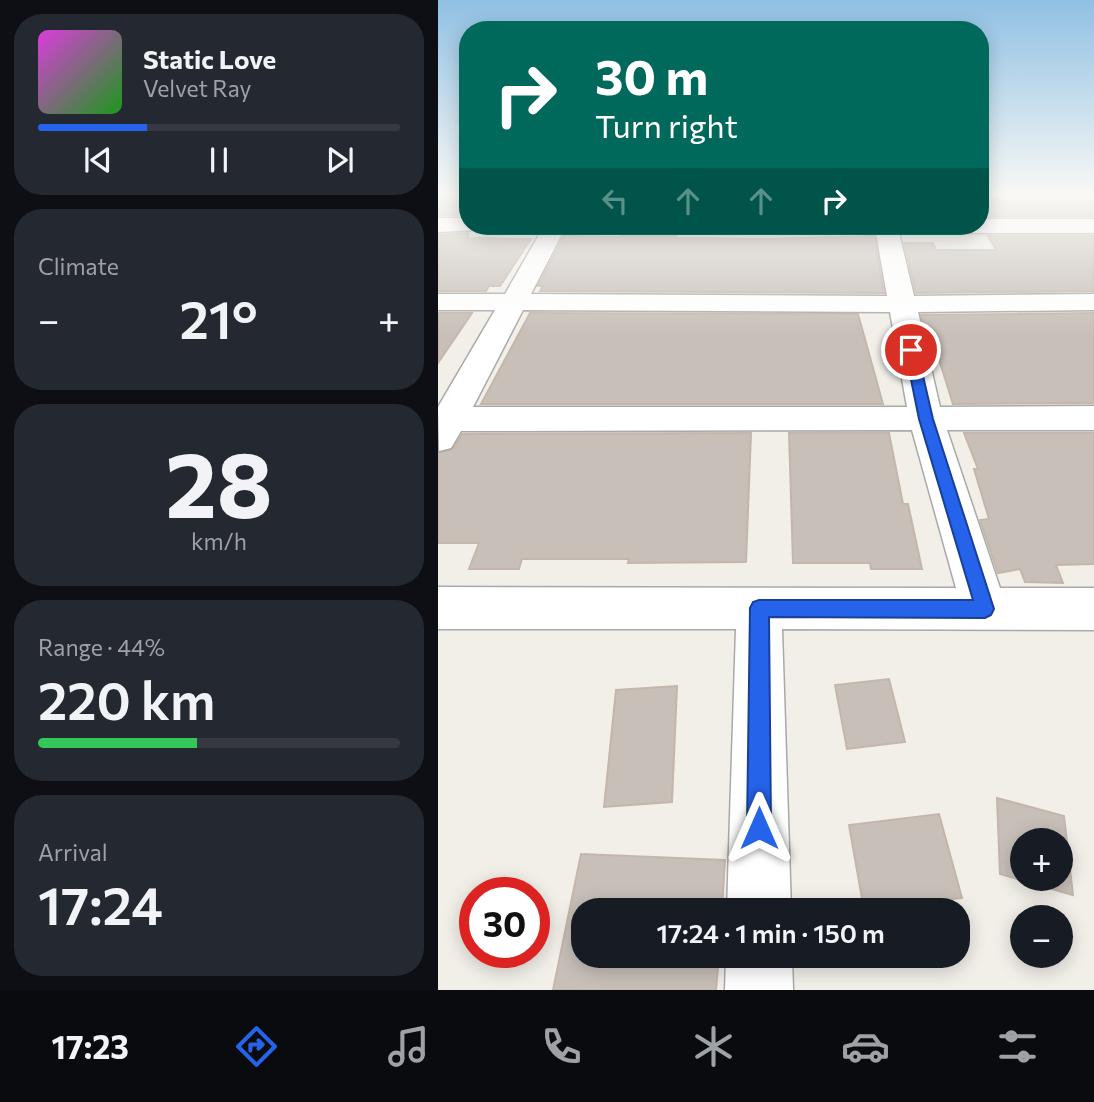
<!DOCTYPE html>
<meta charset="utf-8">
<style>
body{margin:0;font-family:Commissioner,sans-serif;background:#242831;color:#f1f3f6;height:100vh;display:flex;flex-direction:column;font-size:26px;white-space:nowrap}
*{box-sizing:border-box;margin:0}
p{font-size:23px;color:#9ea1a6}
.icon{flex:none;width:38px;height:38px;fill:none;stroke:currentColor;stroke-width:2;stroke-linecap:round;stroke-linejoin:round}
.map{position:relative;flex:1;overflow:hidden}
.drawer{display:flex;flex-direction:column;gap:14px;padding:14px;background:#0d0f14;width:438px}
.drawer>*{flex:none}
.hud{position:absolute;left:21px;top:21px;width:530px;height:214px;border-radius:28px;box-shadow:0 4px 18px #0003;background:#00695c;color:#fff;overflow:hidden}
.controls{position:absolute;left:572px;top:828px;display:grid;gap:14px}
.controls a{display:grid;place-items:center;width:63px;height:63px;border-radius:50%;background:#171b24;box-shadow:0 4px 18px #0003;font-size:35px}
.speed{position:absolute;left:21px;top:877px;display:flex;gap:14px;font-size:35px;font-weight:700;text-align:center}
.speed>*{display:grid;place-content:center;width:91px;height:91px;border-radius:50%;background:#171b24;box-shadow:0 4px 18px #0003;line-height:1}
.speed .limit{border:10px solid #d22;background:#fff;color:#111}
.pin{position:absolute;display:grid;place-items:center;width:60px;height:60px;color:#fff;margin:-30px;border:4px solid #fff;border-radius:50%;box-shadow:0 2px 7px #0007}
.me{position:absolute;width:77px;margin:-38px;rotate:0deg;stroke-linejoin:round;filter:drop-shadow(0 0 5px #0008)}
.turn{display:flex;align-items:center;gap:24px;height:147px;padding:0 21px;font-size:32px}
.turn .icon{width:91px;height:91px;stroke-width:2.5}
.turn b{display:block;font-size:49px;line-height:60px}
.lanes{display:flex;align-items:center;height:66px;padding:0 21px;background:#0003;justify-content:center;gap:35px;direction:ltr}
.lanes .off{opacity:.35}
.big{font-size:52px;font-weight:600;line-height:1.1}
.drawer .tile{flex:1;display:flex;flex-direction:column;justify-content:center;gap:10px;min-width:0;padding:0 24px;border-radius:28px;background:#242831}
.drawer .dial{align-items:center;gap:0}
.dial b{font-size:91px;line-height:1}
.song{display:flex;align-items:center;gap:21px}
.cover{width:84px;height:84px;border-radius:10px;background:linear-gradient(135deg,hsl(300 70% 55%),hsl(120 70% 35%))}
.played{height:7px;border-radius:4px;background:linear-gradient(90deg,#2563eb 30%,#363941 30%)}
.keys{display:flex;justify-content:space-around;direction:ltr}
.heat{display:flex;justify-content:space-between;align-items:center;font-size:38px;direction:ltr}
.charge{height:10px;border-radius:5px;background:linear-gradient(90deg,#34c759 44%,#363941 0)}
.trip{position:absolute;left:133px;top:898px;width:399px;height:70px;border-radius:28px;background:#171b24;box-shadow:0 4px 18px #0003;font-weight:600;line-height:70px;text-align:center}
.menu{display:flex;height:112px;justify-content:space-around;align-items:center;background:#090b0e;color:#9ea1a6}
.menu .icon{width:49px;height:49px}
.menu .active{color:#2563eb}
.menu b{font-size:32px;color:#f1f3f6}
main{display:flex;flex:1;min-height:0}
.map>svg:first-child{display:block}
.building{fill:#c7bfb8;stroke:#c4b6ab;stroke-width:2;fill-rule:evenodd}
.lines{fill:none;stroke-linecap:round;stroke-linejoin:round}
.minor-casing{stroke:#a9a9a9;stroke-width:3}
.minor{fill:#fff;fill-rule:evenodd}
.route{fill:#2563eb;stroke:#184099;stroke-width:2}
</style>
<main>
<section class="drawer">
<div class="tile">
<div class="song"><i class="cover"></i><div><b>Static Love</b><p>Velvet Ray</p></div></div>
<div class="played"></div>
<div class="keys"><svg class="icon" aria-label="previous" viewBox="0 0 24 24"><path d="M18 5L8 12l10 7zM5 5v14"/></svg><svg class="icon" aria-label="pause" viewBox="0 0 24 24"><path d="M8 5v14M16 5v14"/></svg><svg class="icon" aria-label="next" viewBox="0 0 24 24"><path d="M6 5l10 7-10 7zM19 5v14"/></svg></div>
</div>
<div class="tile"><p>Climate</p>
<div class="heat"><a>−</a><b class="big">21°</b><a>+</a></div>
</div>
<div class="tile dial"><b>28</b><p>km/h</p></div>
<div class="tile"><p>Range · 44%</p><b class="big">220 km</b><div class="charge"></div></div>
<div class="tile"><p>Arrival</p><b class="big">17:24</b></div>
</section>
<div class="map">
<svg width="657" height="990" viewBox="0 0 657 990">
<rect width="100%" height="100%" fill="#f2efe9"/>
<g class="building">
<rect x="0" y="198" width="30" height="17"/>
<path d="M 542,200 L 656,201 L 656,216 L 542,216 Z"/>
<path d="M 184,232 L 239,233 L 238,238 L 328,239 L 436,236 L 446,293 L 102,291 L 105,286 L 100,286 L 126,236 L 182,237 Z"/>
<path d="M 30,233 L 30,238 L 93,239 L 62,286 L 51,286 L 48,291 L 0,291 L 0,235 Z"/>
<path d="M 550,236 L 656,236 L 656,291 L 478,293 L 466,243 L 495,243 L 498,250 L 558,250 Z"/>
<path d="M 0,313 L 34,313 L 0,363 Z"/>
<path d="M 92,313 L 420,314 L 445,404 L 43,404 Z"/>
<path d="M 656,313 L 656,403 L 515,404 L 492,331 L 487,331 L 483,315 Z"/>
<path d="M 313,433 L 308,562 L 190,563 L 191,559 L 84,559 L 81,569 L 31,569 L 41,543 L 0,543 L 0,453 L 15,449 L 24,434 Z"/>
<path d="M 351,433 L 451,433 L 465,504 L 470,504 L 484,569 L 433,569 L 432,563 L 355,563 Z"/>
<path d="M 526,433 L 656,433 L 656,564 L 618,565 L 625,583 L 587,582 L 582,569 L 560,573 L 542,520 L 551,519 L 536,469 L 540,469 Z"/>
<path d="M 451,679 L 467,742 L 409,749 L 397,685 Z"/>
<path d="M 239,686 L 234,802 L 166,807 L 178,690 Z"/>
<path d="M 559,798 L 626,816 L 635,895 L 562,874 ZM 584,840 L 623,840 L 623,878 L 584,878 Z"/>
<path d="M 501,814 L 524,898 L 426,910 L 411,825 Z"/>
<path d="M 143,854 L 287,860 L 284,910 L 145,910 L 145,956 L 281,956 L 278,990 L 115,990 Z"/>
</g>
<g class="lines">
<g class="minor-casing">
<g id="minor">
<path d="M 0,218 L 30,218 L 30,226 L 41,226 L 38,230 L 0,232 Z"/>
<path d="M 542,219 L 657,219 L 657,233 L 461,233 L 476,296 L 657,294 L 657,310 L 480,312 L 502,407 L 657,406 L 657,430 L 509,430 L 562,588 L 657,588 L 657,630 L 344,629 L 353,910 L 289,910 L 298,629 L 0,629 L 0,587 L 518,588 L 474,430 L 23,431 L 13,448 L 1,451 L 0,407 L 57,310 L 0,310 L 0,294 L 67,294 L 106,226 L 128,226 L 93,294 L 449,296 L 438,233 L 334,233 L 326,231 L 323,226 L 542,226 ZM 85,310 L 452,312 L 469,407 L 35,407 Z"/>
<path d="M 288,956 L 354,956 L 355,990 L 287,990 Z"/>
</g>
</g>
<use href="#minor" class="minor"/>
</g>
<linearGradient id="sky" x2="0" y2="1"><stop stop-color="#8fc0e4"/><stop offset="0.58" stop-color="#f9f8f5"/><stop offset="1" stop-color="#f9f8f5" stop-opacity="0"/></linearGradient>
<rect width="657" height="334" fill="url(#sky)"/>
<path class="route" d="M 473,346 L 479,350 L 495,419 L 556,609 L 553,615 L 547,618 L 331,617 L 333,828 L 329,836 L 321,840 L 312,836 L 309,828 L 312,608 L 315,602 L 321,600 L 535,600 L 481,419 L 467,350 Z"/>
</svg>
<div class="controls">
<a>+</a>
<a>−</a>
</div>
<div class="speed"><div class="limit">30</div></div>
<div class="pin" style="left:473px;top:350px;background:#d93025"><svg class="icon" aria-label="arrive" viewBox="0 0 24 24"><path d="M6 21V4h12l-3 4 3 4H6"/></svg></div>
<svg class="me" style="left:321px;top:828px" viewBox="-20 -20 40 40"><path d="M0-17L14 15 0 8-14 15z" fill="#2563eb" stroke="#fff" stroke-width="4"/></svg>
<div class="trip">17:24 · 1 min · 150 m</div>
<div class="hud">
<div class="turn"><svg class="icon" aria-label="right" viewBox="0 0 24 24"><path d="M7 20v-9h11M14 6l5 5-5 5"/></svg><div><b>30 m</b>Turn right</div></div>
<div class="lanes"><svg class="icon off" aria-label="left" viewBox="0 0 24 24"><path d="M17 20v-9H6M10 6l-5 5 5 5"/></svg><svg class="icon off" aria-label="ahead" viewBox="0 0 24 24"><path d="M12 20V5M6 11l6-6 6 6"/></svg><svg class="icon off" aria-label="ahead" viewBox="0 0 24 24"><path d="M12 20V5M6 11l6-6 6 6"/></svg><svg class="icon" aria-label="right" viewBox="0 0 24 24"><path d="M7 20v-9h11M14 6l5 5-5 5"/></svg></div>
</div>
</div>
</main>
<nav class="menu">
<b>17:23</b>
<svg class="icon active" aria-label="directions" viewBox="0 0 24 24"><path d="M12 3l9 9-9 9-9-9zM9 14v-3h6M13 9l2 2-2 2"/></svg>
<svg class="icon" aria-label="music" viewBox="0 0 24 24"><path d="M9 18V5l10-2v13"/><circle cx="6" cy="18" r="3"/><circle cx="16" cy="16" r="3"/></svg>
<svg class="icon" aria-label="phone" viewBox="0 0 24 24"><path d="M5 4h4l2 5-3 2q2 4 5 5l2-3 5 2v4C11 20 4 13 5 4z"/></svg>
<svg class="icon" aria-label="climate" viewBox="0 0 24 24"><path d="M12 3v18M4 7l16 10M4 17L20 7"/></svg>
<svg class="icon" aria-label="car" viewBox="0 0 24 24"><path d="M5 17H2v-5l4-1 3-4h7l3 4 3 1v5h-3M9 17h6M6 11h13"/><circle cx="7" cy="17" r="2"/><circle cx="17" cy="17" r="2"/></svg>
<svg class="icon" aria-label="filters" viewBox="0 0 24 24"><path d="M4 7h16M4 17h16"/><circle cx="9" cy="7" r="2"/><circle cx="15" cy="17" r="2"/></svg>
</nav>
